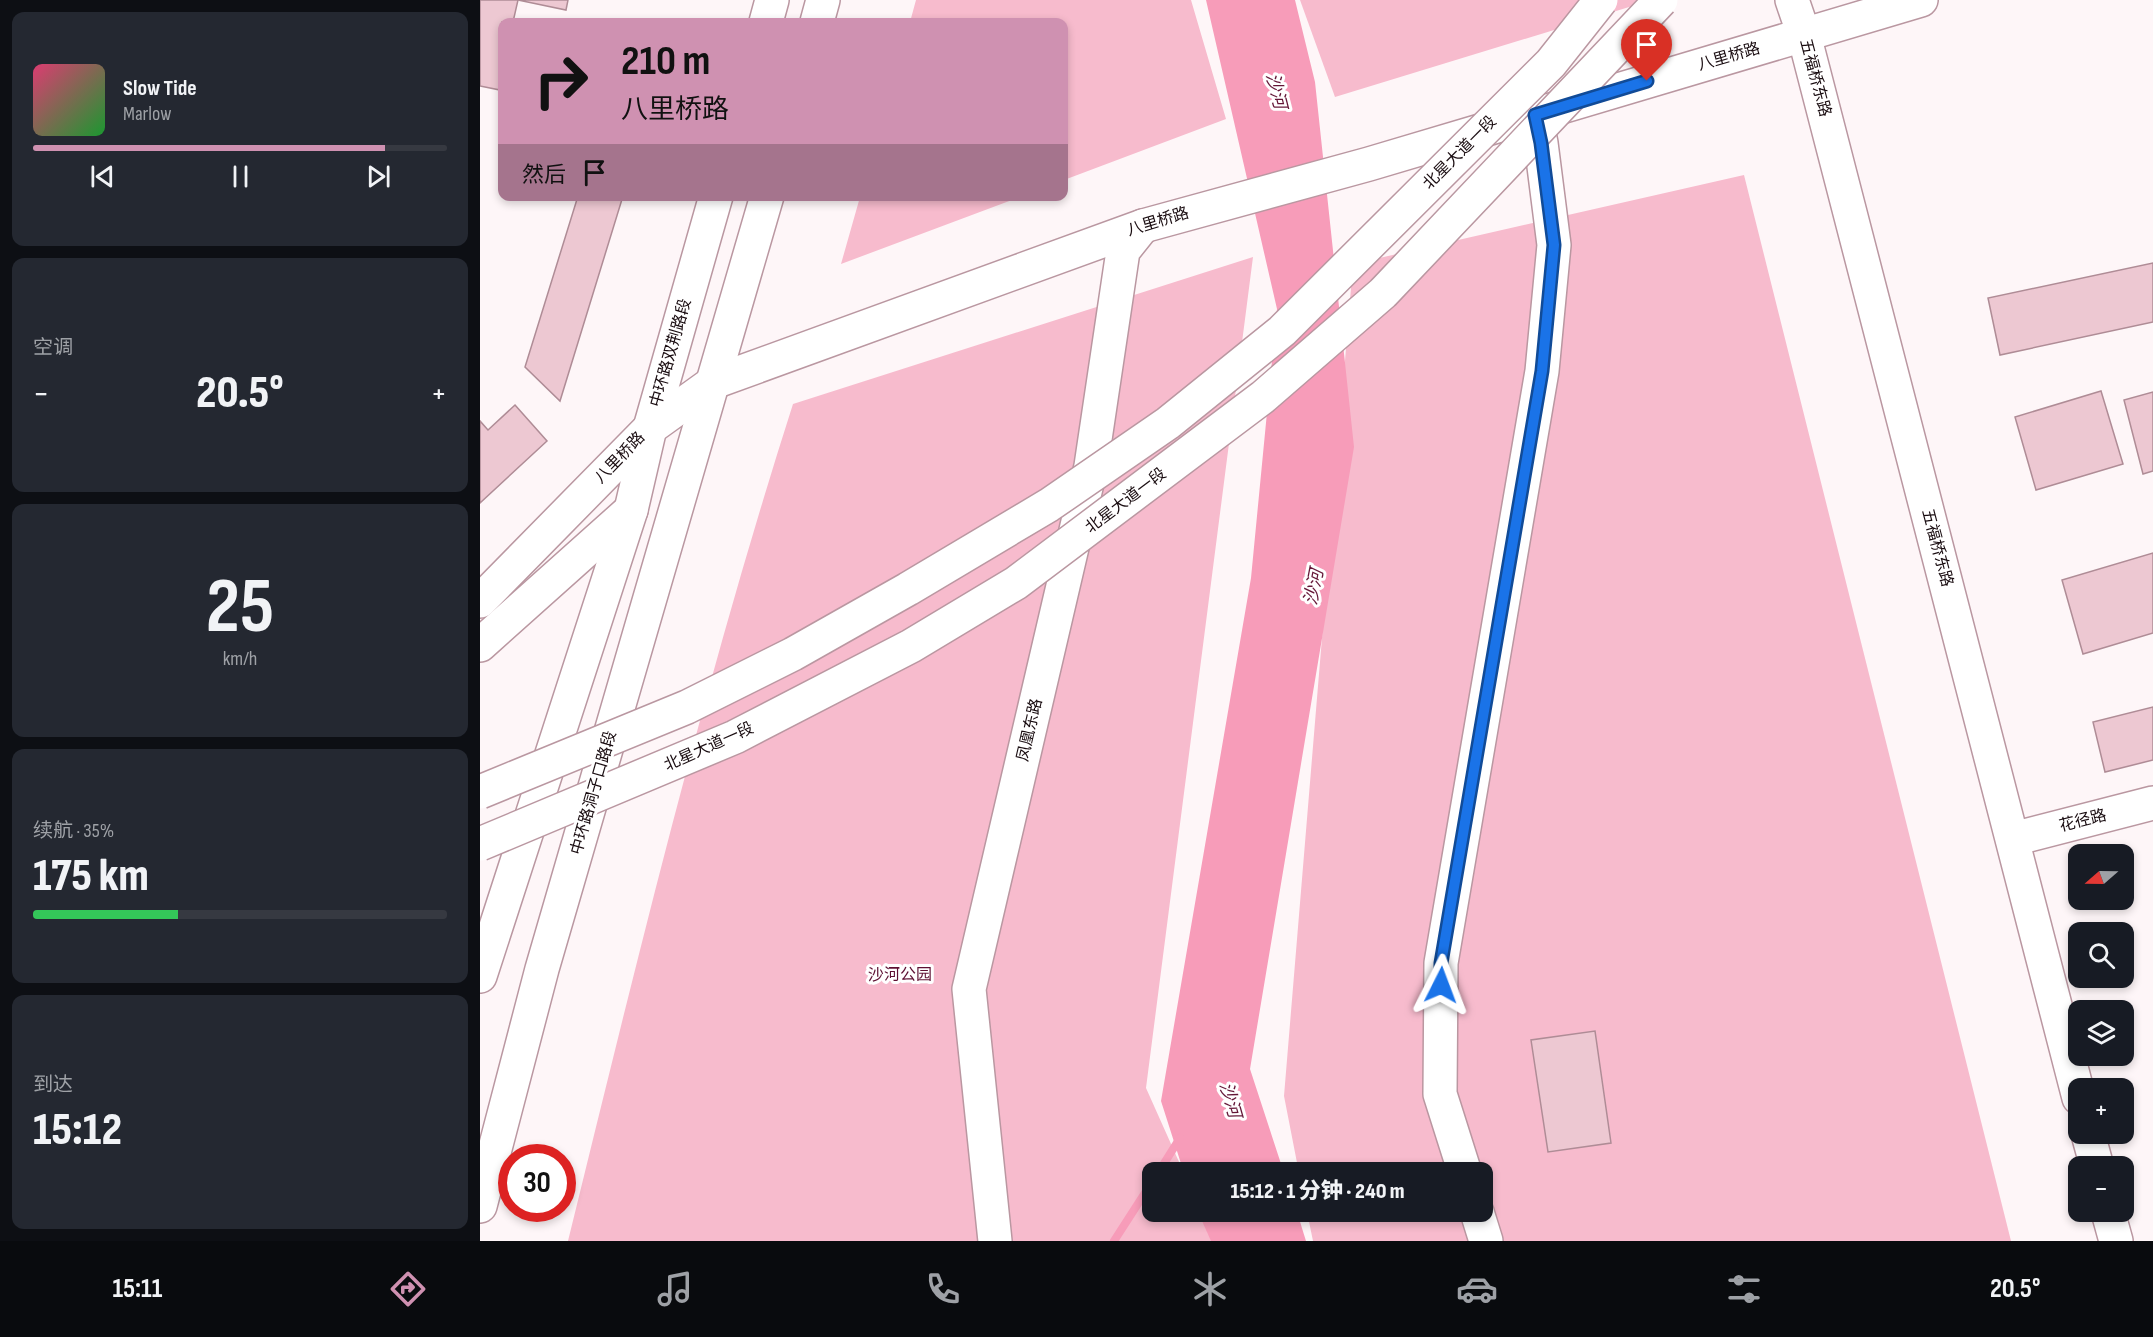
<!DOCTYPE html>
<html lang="zh">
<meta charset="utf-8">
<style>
body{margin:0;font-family:"Sofia Sans Condensed","Noto Sans SC",sans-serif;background:#242831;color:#f1f3f6;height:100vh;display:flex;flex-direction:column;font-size:22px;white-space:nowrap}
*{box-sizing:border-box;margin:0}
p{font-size:20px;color:#9ea1a6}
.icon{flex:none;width:33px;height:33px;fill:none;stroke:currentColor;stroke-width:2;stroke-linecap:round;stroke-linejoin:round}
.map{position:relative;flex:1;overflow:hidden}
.drawer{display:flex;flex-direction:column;gap:12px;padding:12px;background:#0d0f14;width:480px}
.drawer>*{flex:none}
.banner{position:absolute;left:18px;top:18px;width:570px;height:183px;border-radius:12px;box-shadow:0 3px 9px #0003;background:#cf91b1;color:#111;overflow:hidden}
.needle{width:39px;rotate:250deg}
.controls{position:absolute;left:1588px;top:844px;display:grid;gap:12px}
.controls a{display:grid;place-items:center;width:66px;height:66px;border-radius:12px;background:#171b24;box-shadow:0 3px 9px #0003;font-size:30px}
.speed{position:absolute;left:18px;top:1144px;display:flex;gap:12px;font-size:30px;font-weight:700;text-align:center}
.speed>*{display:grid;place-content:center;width:78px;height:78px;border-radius:50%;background:#171b24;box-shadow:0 3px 9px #0003;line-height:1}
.speed .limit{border:9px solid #d22;background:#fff;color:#111}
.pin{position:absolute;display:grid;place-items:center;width:51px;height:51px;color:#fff;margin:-62px -26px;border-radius:50% 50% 50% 0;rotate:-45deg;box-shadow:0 0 6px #0007}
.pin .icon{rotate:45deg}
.me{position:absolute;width:66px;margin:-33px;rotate:3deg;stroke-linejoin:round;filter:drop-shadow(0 0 4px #0008)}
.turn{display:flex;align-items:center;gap:21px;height:126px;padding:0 24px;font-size:27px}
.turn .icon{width:78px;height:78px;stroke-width:2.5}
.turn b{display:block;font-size:42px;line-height:51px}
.then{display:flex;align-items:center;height:57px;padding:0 24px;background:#0003;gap:12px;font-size:22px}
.big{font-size:45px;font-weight:800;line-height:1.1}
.drawer .card{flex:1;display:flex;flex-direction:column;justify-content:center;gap:9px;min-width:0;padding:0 21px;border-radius:12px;background:#242831}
.drawer .dial{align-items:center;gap:0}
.dial b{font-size:78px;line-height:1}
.song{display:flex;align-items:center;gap:18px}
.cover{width:72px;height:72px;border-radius:9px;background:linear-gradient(135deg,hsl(340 70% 55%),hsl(130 70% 35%))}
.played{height:6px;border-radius:3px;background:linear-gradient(90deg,#cf91b1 85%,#363941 85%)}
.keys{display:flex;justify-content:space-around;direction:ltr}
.heat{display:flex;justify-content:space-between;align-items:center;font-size:33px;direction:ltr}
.charge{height:9px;border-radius:4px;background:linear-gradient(90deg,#34c759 35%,#363941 0)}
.trip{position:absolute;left:662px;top:1162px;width:351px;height:60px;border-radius:12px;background:#171b24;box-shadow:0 3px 9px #0003;font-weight:800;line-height:60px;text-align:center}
.menu{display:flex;height:96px;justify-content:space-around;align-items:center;background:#090b0e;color:#9ea1a6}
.menu .icon{width:42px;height:42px}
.menu .active{color:#cf91b1}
.menu b{font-size:27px;color:#f1f3f6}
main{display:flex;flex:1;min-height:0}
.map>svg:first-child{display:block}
.green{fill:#f7bbcd}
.water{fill:#f79cb9}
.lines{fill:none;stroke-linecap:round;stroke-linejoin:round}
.stream{stroke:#f79cb9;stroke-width:8}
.building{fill:#edc8d2;stroke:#af8c96;stroke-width:1.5}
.street-casing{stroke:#ba97a1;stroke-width:36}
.secondary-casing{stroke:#ba97a1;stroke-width:36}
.primary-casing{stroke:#ba97a1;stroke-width:36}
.street{stroke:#fff;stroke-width:33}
.secondary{stroke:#fff;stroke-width:33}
.primary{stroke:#fff;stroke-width:33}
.highway-bridge-casing{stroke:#ba97a1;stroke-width:36;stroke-linecap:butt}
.highway-bridge{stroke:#fff;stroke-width:33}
.route-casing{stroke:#114b97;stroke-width:15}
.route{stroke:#1a73e8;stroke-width:10}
.labels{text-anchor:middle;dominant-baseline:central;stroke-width:6;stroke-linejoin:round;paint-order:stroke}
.street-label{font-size:16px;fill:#190c10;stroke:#fff}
.park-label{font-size:16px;fill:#5d0f32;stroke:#fff}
.water-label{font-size:18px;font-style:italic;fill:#641637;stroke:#fff}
</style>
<main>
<section class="drawer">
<div class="card">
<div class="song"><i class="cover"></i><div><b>Slow Tide</b><p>Marlow</p></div></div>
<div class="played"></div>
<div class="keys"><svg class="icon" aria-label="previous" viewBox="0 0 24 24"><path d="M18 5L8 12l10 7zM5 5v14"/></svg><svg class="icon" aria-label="pause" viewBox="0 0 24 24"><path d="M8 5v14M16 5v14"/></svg><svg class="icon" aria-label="next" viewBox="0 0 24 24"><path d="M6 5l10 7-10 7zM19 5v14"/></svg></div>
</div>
<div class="card"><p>空调</p>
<div class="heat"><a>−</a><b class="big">20.5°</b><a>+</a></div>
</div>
<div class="card dial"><b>25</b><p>km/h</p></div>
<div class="card"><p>续航 · 35%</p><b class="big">175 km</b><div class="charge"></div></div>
<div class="card"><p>到达</p><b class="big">15:12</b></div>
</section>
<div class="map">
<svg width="1673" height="1241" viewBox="0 0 1673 1241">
<rect width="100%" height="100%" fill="#fef6f8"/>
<g class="green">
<path d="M 436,0 L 711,0 L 746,119 L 584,180 L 584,22 L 430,22 Z"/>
<path d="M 820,0 L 1172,0 L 855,97 Z"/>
<path d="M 1264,175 L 1531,1241 L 833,1241 L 827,1212 L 1002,1212 L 1002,1173 L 819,1173 L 804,1096 L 873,264 Z"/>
<path d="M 380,197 L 380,196 L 540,197 L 361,264 Z"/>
<path d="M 773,257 L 666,1088 L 704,1173 L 672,1173 L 672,1212 L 721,1212 L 734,1241 L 88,1241 C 157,960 225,679 313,404 Z"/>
</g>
<g class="water">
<path d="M 726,0 L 815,0 L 835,82 L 874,447 L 770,1069 L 804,1173 L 704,1173 L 681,1101 L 771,578 L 797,309 Z"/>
<path d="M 718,1212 L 817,1212 L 826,1241 L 731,1241 Z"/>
</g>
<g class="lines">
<g class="stream">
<path d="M 678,1173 L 700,1138"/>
<path d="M 634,1241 L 672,1182"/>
</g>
</g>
<g class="building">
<path d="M 0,0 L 38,0 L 33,22 L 22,22 L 22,76 L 20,90 L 0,86 Z"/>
<path d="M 38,0 L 88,0 L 86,10 Z"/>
<path d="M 98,196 L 143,196 L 80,401 L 45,367 Z"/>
<path d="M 1673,263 L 1673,322 L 1520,355 L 1508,298 Z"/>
<path d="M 1621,391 L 1643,464 L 1556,490 L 1535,417 Z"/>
<path d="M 1673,392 L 1673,471 L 1663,474 L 1644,400 Z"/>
<path d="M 35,405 L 67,441 L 0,503 L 0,421 L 8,430 Z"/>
<path d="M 1673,553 L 1673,633 L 1603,654 L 1582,580 Z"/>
<path d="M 1673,707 L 1673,760 L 1625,772 L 1613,722 Z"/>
<path d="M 1115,1031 L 1131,1143 L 1068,1152 L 1051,1040 Z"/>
</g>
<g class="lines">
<g class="street-casing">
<g id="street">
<path d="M 1312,0 L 1324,35"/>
<path d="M 0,601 L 170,428"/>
<path d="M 0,645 L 151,510"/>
<path d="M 985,1173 L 960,1094 L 961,963 L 1062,371 L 1074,245 L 1061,143 L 1055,115"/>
<path d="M 997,1212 L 1006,1241"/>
<path d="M 515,1241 L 489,989 L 611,466 L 643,251 L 663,226"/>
</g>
</g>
<g class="secondary-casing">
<g id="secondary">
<path d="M 1324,35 L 1599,1098"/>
<path d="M 170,428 L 234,382 L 663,226 L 889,164 L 1441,0"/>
<path d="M 1533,839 L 1673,803"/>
<path d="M 1608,1134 L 1617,1167"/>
<path d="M 1628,1212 L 1636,1241"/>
</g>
</g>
<g class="primary-casing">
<g id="primary">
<path d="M 286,22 L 292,0"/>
<path d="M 337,22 L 343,0"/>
<path d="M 0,976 L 151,510 L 170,428 L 236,196"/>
<path d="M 0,1206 L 62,969 L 287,196"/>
</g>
</g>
<use href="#street" class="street"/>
<use href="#secondary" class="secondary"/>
<use href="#primary" class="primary"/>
<g class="highway-bridge-casing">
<g id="highway-bridge">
<path d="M 0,792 L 207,707 L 313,654 L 428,589 L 569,505 L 688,423 L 802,331 L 1071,63 L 1121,0"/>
<path d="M 0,844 L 255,737 L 431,646 L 536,583 L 783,397 L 903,293 L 1181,0"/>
</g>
</g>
<use href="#highway-bridge" class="highway-bridge"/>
</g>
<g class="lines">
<g class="route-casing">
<path id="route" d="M 961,985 L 961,963 L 1062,371 L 1074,245 L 1061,143 L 1055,115 L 1167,81"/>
</g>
<use href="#route" class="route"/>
</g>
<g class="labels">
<g class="street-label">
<text transform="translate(1249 57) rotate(-16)">八里桥路</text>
<text transform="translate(1335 78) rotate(75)">五福桥东路</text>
<text transform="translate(980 153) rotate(-45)">北星大道一段</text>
<text transform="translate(678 222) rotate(-17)">八里桥路</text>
<text transform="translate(191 353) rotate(-74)">中环路双荆路段</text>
<text transform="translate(140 458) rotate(-46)">八里桥路</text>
<text transform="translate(646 501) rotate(-37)">北星大道一段</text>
<text transform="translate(1457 548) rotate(75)">五福桥东路</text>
<text transform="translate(550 730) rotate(-77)">凤凰东路</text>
<text transform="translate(229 747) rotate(-24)">北星大道一段</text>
<text transform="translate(114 793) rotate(-74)">中环路洞子口路段</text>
<text transform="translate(1603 821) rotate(-14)">花径路</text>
</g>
<g class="park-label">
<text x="420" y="975">沙河公园</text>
</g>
<g class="water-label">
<text transform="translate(796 91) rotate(76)">沙河</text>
<text transform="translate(834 587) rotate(-79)">沙河</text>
<text transform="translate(750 1100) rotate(74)">沙河</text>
</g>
</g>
</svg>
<div class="controls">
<a><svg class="needle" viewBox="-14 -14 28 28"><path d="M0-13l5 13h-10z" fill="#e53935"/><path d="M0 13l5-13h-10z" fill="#9ea1a6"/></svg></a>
<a><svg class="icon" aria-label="search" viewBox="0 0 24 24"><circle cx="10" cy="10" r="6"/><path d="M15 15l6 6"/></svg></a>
<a><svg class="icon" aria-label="layers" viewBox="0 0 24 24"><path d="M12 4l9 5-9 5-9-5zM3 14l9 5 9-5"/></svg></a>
<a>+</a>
<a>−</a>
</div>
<div class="speed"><div class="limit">30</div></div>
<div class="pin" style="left:1167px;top:81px;background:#d93025"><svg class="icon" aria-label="arrive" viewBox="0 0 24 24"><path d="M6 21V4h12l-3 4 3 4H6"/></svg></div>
<svg class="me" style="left:961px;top:985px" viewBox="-20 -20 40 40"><path d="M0-17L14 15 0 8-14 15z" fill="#1a73e8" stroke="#fff" stroke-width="4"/></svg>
<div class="trip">15:12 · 1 分钟 · 240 m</div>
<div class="banner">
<div class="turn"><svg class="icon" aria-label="right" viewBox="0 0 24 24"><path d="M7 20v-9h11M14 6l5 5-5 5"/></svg><div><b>210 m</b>八里桥路</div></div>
<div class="then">然后<svg class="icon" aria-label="arrive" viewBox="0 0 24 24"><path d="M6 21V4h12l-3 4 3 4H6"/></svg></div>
</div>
</div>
</main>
<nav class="menu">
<b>15:11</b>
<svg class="icon active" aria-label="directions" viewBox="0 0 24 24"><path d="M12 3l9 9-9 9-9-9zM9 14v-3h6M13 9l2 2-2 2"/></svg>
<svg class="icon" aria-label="music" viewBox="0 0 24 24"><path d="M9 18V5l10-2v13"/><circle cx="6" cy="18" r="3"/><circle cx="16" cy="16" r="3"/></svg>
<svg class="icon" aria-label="phone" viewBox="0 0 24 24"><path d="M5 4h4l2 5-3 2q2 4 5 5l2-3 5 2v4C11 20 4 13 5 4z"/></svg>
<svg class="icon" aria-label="climate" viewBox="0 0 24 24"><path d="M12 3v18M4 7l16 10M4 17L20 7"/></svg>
<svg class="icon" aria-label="car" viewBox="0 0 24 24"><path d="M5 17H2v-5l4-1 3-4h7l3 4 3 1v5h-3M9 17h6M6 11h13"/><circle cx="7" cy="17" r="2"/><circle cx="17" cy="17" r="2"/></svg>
<svg class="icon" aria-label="filters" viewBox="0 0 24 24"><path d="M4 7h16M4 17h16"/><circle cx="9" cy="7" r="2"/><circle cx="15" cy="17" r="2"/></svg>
<b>20.5°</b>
</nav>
